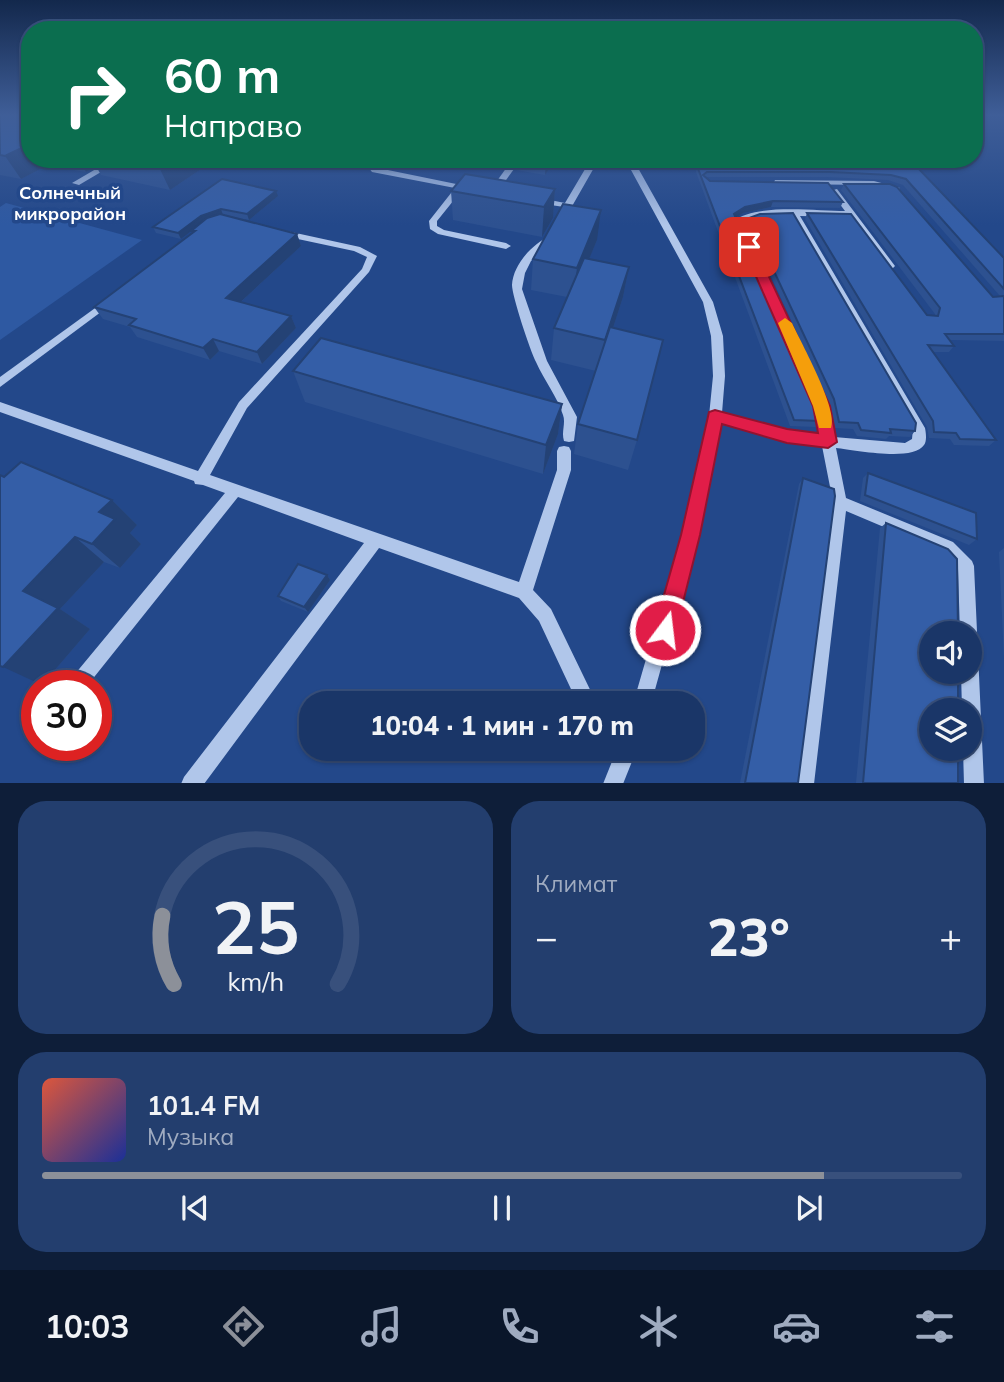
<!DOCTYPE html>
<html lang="ru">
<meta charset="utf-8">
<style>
body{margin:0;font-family:Mulish,sans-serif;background:#233e6e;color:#f1f3f6;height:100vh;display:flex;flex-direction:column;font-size:26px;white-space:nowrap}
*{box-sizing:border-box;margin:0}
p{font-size:23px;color:#9fabc0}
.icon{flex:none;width:38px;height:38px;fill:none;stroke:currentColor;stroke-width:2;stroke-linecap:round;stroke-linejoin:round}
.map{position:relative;height:783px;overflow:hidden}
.drawer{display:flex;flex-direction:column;gap:18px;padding:18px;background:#0e1e39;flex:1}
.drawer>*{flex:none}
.hud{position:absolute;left:21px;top:21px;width:962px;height:147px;border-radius:28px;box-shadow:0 2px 5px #0004,0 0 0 2px #38507c;background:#0b6e4f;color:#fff;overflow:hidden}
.fabs{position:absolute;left:919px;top:621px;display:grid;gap:14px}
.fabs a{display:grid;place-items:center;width:63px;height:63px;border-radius:50%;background:#1a3668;box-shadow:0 2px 5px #0004,0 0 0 2px #38507c;font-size:35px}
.speed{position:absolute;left:21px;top:670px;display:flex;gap:14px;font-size:35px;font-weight:700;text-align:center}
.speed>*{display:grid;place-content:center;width:91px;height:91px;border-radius:50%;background:#1a3668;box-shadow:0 2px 5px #0004,0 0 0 2px #38507c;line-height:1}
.speed .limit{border:10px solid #d22;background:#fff;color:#111}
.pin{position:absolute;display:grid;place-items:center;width:60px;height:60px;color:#fff;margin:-30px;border-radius:14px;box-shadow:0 4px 10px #0006}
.me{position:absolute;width:77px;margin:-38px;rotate:15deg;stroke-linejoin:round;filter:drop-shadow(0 0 5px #0008)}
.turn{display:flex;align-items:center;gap:24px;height:147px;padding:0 28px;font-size:32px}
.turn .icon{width:91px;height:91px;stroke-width:2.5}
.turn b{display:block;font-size:49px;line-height:60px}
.big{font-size:52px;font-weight:800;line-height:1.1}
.drawer .card{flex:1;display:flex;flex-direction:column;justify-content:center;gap:10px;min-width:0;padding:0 24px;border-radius:28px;background:#233e6e}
.drawer .dial{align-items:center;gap:0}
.dial svg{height:182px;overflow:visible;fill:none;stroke:#38507c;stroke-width:7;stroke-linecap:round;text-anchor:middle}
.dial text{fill:#f1f3f6;stroke:none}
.song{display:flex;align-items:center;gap:21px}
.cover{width:84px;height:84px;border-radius:10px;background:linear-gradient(135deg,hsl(10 70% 55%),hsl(230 70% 35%))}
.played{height:7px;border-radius:4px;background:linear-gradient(90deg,#8c9099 85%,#38507c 85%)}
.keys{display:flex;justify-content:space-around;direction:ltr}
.heat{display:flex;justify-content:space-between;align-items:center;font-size:38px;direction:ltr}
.drawer .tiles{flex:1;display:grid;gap:18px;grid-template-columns:1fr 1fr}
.card:last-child{grid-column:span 2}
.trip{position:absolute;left:299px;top:691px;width:406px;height:70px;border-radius:28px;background:#1a3668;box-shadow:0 2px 5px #0004,0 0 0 2px #38507c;font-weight:800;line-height:70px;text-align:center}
.tabs{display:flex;height:112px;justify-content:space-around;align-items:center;background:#0a162a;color:#9fabc0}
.tabs .icon{width:49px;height:49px}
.tabs .selected{color:#8c9099}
.tabs b{font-size:32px;color:#f1f3f6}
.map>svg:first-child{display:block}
.green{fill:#2e59a2}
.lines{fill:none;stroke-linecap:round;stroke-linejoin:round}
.minor{fill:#b0c6ea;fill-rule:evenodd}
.wall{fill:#2d5190}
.shaded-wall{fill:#244275}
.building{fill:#345ea7;stroke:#244275;stroke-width:2}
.route{fill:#e11d48;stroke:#92132f;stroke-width:2}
.slow{fill:#f59e0b}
.labels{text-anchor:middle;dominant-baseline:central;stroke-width:7;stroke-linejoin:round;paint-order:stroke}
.far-neighbourhood-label{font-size:18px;font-weight:bold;fill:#fff;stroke:#23488a}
</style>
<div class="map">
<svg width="1004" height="784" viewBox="0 0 1004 784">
<rect width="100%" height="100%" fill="#23488a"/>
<path class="green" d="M 6,203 L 142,240 L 0,340 L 0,207 Z"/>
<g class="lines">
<g class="minor">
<path d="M 113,159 L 123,159 L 79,185 L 72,183 Z"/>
<path d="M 362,159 L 370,159 L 378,168 L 466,186 L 466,190 L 462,190 L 437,221 L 437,226 L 444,230 L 506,243 L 511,246 L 506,249 L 438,234 L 430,229 L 429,221 L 455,188 L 372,172 Z"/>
<path d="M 591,159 L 599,159 L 571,208 L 537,203 L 536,201 L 540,198 L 565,203 Z"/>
<path d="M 625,159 L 633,159 L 713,302 L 723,336 L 725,376 L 722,413 L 787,431 L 820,436 L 816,406 L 734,221 C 755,203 817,211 845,211 L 830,191 L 837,189 L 895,266 L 893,268 L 887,268 L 849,217 L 800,216 L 925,428 C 926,433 927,441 924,445 C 913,462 855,450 836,448 L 846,498 L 953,542 L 972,561 L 974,566 L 984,784 L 964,784 L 963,749 L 970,749 L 970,710 L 962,710 L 961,672 L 970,672 L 970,634 L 960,634 L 958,569 L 943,552 L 846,511 L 814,784 L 794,784 L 833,502 L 822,446 L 787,441 L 720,422 L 698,535 L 651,704 L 633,704 L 682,535 L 709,416 L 713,376 L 711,336 L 703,302 ZM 792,216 L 913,428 L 912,439 L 905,443 L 834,437 L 828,406 L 743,222 L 757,217 Z"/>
<path d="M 507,167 L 514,169 L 496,194 L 490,194 L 489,192 Z"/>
<path d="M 775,180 L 874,181 L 900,188 L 896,190 L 874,185 L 778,184 L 774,182 Z"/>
<path d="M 282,230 L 360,247 L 377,256 L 369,272 L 247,408 L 210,475 L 519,582 L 557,470 L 557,451 L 559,447 L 564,446 L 569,447 L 571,451 L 571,470 L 533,590 L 551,609 L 597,704 L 578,704 L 539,621 L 519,598 L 379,548 L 204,784 L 181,784 L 184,777 L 364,543 L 238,497 L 87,686 L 67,686 L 70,680 L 225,493 L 203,485 L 195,484 L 194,481 L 0,412 L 0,402 L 198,471 L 239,402 L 362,269 L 367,257 L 354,251 L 279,235 L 279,231 Z"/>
<path d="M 550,236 L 555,239 L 553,241 L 531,261 L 525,273 L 522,289 L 547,361 L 577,417 L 574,441 L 569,442 L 564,441 C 561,432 566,423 563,415 C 557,396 544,380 536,362 C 530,350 512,296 512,285 C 513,265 532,244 550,236 Z"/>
<path d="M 109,298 L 113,299 L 114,301 L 113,303 L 0,387 L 0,377 Z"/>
<path d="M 617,749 L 637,749 L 623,784 L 603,784 Z"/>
</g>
</g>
<g class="wall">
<path d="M 0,115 L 30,159 L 216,159 L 170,190 L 101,175 L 96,166 L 86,172 L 46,166 L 21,179 L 0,175 Z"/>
<path d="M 482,159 L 556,159 L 545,175 L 516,170 L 510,164 L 503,168 L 482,164 Z"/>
<path d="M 697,166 L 918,168 L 1004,258 L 1004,341 L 950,340 L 954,346 L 949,352 L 933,352 L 996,440 L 989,446 L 954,445 L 950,439 L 929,438 L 927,427 L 805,219 L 807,213 L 927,315 L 935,316 L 935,314 L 841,190 L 844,184 L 993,297 L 1000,296 L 903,185 L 888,180 L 827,177 L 706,177 L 710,181 L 843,202 L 840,208 L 771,207 L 743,213 L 735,218 L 820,421 L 816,427 L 790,426 L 696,172 Z"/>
<path d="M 222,179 L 278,196 L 249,220 L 223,215 L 297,234 L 301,246 L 241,302 L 291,316 L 296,328 L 262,364 L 219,351 L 210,360 L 137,337 L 130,327 L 103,319 L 94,307 L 192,233 L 191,231 L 181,239 L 156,233 L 153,227 Z"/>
<path d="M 555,189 L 553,218 L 542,237 L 453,220 L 451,191 Z"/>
<path d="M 749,218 L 915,431 L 910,437 L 889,436 L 886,439 L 857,436 L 853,429 L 835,428 L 830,405 L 747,224 Z"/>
<path d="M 597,240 L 589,259 L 629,267 L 623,297 L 613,328 L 637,440 L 628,470 L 574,454 L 578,424 L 596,371 L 551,360 L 554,328 L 567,297 L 531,290 L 533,259 Z"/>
<path d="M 293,371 L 562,404 L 558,434 L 543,474 L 305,402 Z"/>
<path d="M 868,473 L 977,539 L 969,545 L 860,501 L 863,478 Z"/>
<path d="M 4,477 L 112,500 L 137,525 L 130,533 L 141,544 L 120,568 L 104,562 L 60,609 L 90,629 L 42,685 Z"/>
<path d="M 803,478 L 798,783 L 740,783 L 799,484 Z"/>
<path d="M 886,523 L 958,783 L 856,783 L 880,528 Z"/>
<path d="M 1004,548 L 1004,659 L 999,552 Z"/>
<path d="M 327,575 L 330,580 L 308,612 L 281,601 L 278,596 Z"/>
</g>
<g class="shaded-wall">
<path d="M 30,144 L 30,159 L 41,159 L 46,166 L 21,179 L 5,156 Z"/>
<path d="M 79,159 L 92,159 L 96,166 L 86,172 Z"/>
<path d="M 171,159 L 216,159 L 170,190 L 159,167 Z"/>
<path d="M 503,159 L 510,159 L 510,164 L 503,168 Z"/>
<path d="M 546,159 L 556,159 L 545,175 Z"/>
<path d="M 555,189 L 553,218 L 542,237 L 544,207 Z"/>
<path d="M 276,191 L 278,196 L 249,220 L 247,214 Z"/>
<path d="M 773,201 L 771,207 L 743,213 L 732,220 L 734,214 L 745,207 Z"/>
<path d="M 221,209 L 223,215 L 203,222 L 181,239 L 178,233 L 201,216 Z"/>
<path d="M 601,210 L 597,240 L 573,298 L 577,268 Z"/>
<path d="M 297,234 L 301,246 L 232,310 L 226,298 Z"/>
<path d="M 629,267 L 623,297 L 599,371 L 605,340 Z"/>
<path d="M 291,316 L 296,328 L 262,364 L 257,352 Z"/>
<path d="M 213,339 L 219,351 L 210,360 L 203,348 Z"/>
<path d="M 562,404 L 558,434 L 543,474 L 546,445 Z"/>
<path d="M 112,500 L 137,525 L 130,533 L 141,544 L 120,568 L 92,544 L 99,512 Z"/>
<path d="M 75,537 L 104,562 L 60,609 L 90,629 L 42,685 L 3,667 L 23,591 Z"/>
<path d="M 327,575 L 330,580 L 308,612 L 304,607 Z"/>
</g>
<g class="building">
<path d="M 0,115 L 30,115 L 30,144 L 5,156 L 0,155 Z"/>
<path d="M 123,159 L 171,159 L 159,167 Z"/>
<path d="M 697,166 L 918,168 L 1004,258 L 1004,289 L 906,179 L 891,175 L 830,172 L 707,172 L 703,175 L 710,181 L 828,183 L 843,202 L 773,201 L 745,207 L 734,214 L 817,401 L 820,421 L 794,420 Z"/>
<path d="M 465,174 L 555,189 L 544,207 L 451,191 Z"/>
<path d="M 222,179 L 276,191 L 247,214 L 221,209 L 201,216 L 178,233 L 153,227 Z"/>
<path d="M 844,184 L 890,184 L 897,187 L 993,297 L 1004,296 L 1004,334 L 945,334 L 954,346 L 928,345 L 996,440 L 960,439 L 956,433 L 934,432 L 933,421 L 807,213 L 851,214 L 927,315 L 938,316 L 940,308 Z"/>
<path d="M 563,204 L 601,210 L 577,268 L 533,259 Z"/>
<path d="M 793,213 L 916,423 L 915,431 L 890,429 L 891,433 L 861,430 L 858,423 L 839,422 L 834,399 L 749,218 L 760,214 Z"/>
<path d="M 220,214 L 297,234 L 226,298 L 291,316 L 257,352 L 213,339 L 203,348 L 129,325 L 136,319 L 94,307 L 195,231 L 191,231 L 207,218 Z"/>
<path d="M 584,258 L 629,267 L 605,340 L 554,328 Z"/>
<path d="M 610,327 L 663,340 L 637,440 L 578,424 Z"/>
<path d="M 321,338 L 562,404 L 546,445 L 293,371 Z"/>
<path d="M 21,462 L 112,500 L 99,512 L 115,519 L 92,544 L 75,537 L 23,591 L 58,608 L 3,667 L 0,666 L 0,475 L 4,477 Z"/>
<path d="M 868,473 L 976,513 L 977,539 L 865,495 Z"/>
<path d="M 803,478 L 834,489 L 835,496 L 798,783 L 745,783 Z"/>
<path d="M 886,523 L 948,549 L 957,559 L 958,634 L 931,634 L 931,672 L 958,672 L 958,710 L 931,710 L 931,749 L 958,749 L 958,783 L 863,783 Z"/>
<path d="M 298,564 L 327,575 L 304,607 L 278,596 Z"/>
</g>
<linearGradient id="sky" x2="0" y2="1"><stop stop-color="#13284c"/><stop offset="0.51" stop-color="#3f5e98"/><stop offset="1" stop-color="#3f5e98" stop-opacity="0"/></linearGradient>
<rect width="1004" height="225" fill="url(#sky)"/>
<path class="route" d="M 749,243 L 755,247 L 830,406 L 837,442 L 828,448 L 787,443 L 722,424 L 700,535 L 676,630 L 673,637 L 665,641 L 657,637 L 654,630 L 681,535 L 709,412 L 715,410 L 787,429 L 818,433 L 813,406 L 743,247 Z"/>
<path class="slow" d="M 785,318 L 792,323 C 801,343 839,410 831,428 L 819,428 L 813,406 L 778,323 Z"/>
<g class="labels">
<g class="far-neighbourhood-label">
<text x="70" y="192">Солнечный<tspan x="70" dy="21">микрорайон</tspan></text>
</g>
</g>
</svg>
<div class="fabs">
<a><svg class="icon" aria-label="sound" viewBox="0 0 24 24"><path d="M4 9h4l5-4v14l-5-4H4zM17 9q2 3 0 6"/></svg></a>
<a><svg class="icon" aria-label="layers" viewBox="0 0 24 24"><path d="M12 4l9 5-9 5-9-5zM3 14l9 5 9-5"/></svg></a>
</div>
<div class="speed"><div class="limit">30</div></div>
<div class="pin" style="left:749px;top:247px;background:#d93025"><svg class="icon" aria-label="arrive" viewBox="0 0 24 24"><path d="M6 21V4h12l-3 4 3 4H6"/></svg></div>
<svg class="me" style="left:665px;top:630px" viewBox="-20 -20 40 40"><circle r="17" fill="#e11d48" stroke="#fff" stroke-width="3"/><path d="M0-11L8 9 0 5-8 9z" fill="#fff"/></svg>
<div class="trip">10:04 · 1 мин · 170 m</div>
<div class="hud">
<div class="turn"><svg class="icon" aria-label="right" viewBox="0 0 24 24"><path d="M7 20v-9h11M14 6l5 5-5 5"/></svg><div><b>60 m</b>Направо</div></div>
</div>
</div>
<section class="drawer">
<div class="tiles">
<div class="card dial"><svg viewBox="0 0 100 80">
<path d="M14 69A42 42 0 1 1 86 69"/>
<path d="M14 69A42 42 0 0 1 9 39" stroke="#8c9099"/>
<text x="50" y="56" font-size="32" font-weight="700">25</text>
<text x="50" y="72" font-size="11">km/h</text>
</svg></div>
<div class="card"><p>Климат</p>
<div class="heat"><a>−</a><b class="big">23°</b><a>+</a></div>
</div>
<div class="card">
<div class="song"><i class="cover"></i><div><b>101.4 FM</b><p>Музыка</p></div></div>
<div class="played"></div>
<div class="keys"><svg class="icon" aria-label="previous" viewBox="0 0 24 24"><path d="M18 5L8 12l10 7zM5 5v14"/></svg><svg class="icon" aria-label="pause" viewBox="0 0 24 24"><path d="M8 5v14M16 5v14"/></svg><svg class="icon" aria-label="next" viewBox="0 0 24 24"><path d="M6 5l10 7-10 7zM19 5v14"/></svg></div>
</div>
</div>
</section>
<nav class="tabs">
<b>10:03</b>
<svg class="icon selected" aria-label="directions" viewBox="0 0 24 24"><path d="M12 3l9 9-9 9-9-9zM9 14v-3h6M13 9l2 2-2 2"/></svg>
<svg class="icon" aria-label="music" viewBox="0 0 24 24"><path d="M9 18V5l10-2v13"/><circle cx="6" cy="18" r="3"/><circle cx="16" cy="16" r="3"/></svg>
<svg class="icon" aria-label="phone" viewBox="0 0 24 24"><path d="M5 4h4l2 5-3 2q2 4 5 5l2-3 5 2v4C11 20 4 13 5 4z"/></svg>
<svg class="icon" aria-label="climate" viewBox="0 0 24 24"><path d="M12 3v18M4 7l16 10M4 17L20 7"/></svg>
<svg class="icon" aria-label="car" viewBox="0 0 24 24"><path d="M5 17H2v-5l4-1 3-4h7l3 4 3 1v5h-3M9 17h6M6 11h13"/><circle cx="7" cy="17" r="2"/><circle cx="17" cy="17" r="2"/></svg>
<svg class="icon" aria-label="filters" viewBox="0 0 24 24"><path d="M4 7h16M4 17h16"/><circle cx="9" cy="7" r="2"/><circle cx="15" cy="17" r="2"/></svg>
</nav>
